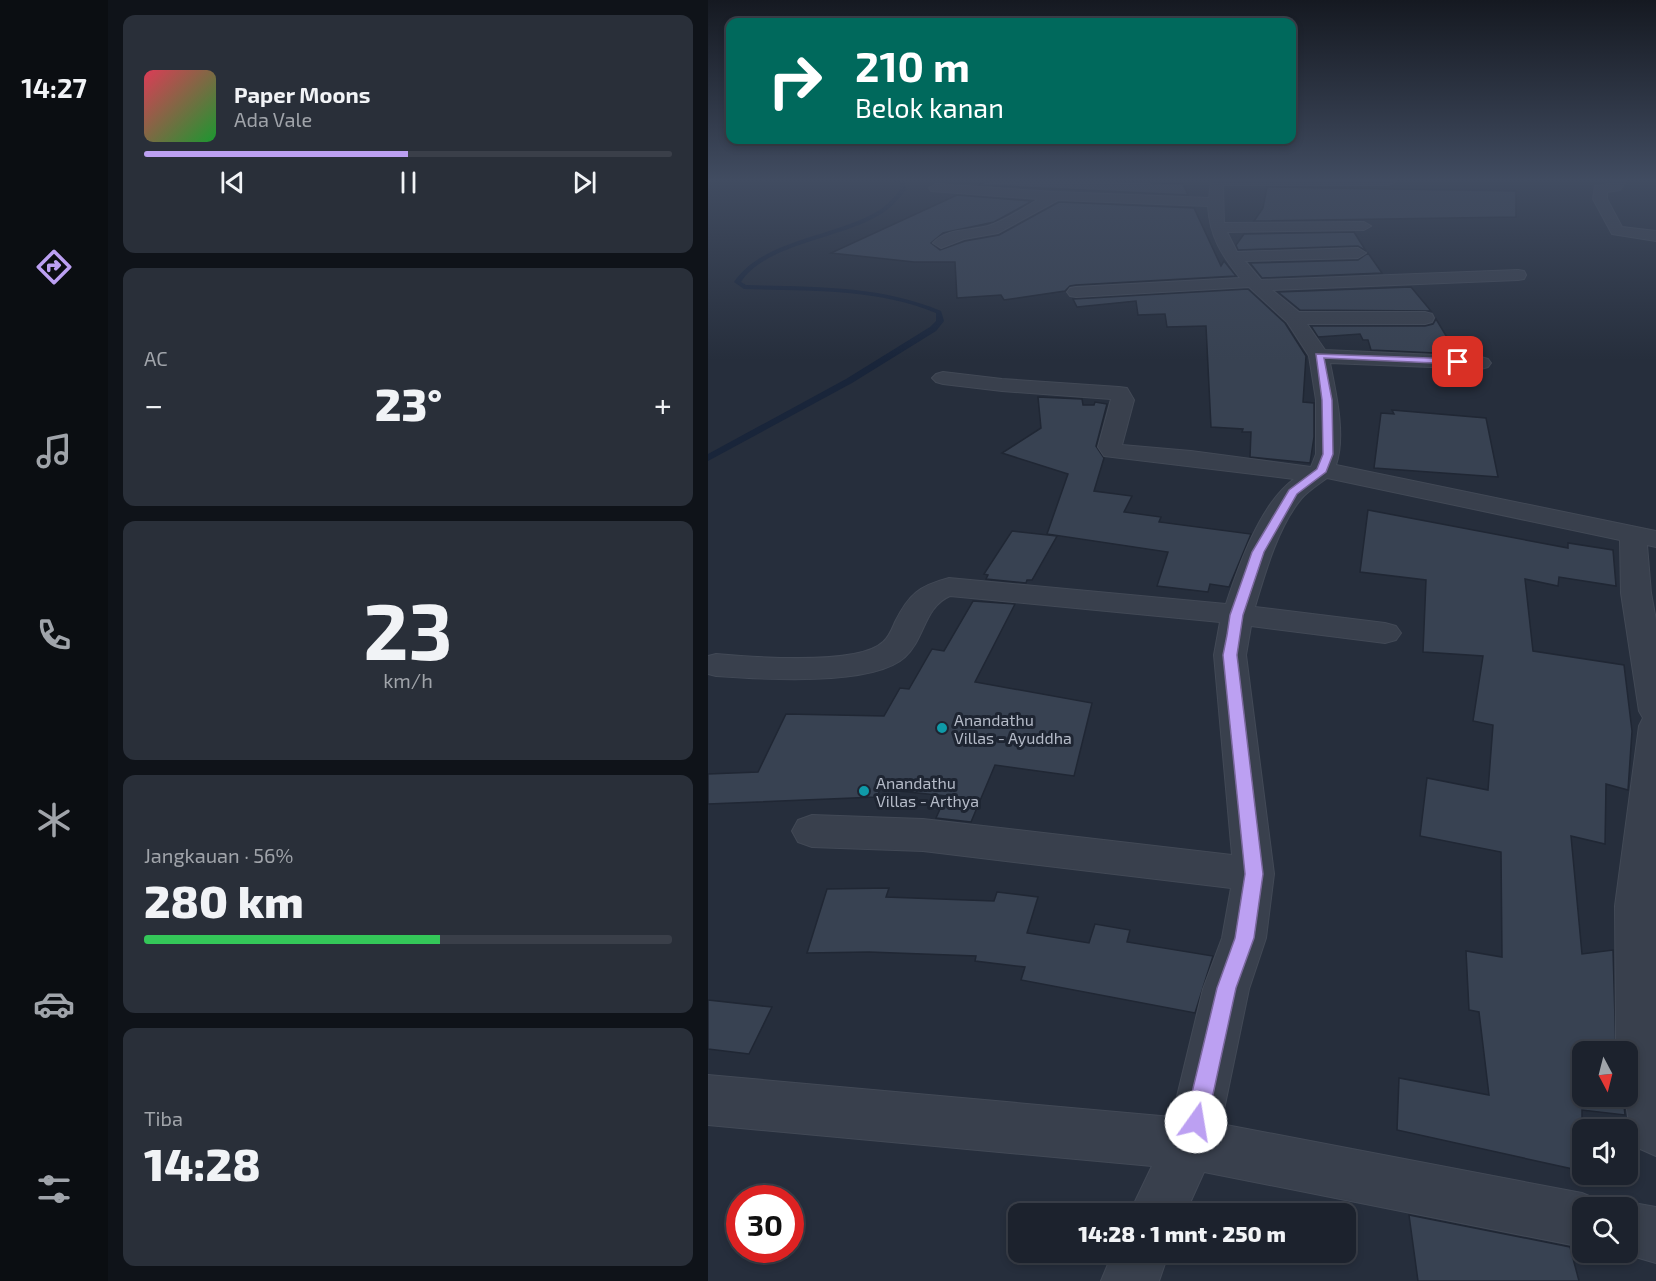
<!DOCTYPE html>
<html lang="id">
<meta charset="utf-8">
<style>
body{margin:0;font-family:"Exo 2",sans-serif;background:#292f39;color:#f1f3f6;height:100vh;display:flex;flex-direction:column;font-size:22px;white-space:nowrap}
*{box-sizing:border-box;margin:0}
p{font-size:20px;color:#a0a4aa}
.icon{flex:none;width:33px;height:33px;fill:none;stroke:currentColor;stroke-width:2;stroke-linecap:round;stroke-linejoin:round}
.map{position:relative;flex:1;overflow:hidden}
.panel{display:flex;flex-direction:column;gap:15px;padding:15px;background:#0f1319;width:600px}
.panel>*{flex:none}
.top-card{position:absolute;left:18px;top:18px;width:570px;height:126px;border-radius:12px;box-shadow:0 3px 9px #0003,0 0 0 2px #3a3f49;background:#00695c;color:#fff;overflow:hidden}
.needle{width:39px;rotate:173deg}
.fabs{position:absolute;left:864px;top:1041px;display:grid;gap:12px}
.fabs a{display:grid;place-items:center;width:66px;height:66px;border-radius:12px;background:#1c222d;box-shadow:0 3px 9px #0003,0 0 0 2px #3a3f49;font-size:30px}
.speed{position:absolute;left:18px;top:1185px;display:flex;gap:12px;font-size:30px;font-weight:700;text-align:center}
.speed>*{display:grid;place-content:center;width:78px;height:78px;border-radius:50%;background:#1c222d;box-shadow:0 3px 9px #0003,0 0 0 2px #3a3f49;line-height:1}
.speed .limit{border:9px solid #d22;background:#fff;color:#111}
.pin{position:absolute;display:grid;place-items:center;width:51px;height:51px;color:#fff;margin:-26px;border-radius:12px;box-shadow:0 3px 9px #0006}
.me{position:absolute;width:66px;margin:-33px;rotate:13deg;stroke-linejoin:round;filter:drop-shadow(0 0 4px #0008)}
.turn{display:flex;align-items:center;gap:21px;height:126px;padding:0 30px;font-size:27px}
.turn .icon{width:78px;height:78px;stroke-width:2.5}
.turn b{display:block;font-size:42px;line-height:51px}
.big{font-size:45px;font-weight:800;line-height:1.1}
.panel .card{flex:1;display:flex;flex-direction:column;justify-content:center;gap:9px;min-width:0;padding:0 21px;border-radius:12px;background:#292f39}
.panel .dial{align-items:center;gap:0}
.dial b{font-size:78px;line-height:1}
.song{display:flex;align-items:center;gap:18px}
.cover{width:72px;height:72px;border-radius:9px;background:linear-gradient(135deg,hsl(350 70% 55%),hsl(130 70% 35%))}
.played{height:6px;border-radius:3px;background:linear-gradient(90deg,#bca0f2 50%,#3a3f49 50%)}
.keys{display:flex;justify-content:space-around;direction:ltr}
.heat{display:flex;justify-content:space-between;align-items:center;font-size:33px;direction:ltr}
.charge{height:9px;border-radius:4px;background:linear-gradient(90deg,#34c759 56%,#3a3f49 0)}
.trip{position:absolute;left:300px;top:1203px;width:348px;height:60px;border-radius:12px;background:#1c222d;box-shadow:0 3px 9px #0003,0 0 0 2px #3a3f49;font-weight:800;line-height:60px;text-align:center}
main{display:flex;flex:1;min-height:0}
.dock{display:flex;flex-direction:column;width:108px;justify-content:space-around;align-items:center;background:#0b0e12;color:#a0a4aa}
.dock .icon{width:42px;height:42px}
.dock .active{color:#bca0f2}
.dock b{font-size:27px;color:#f1f3f6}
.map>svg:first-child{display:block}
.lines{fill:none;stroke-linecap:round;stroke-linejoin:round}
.stream{fill:#19253a;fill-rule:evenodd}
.building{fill:#384252;stroke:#202734;stroke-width:1.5}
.minor-casing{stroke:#424956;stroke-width:2}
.minor{fill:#39404d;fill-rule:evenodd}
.route{fill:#bca0f2;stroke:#7a689d;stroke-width:1.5}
.culture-dot{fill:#0f9aa8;stroke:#1e2532;stroke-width:2}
.labels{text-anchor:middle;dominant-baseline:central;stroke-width:6;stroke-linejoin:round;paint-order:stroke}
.poi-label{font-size:16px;fill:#b5bbc8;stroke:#1e2532;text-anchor:start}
</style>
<main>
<nav class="dock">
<b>14:27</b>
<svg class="icon active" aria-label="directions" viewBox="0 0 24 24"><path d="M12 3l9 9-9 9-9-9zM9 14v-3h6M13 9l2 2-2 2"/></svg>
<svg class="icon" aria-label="music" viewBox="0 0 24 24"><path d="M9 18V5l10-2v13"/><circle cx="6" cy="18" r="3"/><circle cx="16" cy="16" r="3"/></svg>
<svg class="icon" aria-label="phone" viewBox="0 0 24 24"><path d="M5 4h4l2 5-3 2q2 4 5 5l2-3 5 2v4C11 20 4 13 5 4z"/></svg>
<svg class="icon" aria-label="climate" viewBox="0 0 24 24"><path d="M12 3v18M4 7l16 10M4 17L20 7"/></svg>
<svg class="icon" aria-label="car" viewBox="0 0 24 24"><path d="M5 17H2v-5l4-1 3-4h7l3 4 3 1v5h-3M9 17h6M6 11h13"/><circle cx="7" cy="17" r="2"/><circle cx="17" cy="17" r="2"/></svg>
<svg class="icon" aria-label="filters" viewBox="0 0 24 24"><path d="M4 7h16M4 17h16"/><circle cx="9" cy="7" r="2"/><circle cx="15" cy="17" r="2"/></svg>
</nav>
<section class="panel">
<div class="card">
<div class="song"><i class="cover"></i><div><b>Paper Moons</b><p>Ada Vale</p></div></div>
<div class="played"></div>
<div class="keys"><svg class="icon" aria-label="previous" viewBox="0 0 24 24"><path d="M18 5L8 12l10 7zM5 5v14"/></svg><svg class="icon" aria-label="pause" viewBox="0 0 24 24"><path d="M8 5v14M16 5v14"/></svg><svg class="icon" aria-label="next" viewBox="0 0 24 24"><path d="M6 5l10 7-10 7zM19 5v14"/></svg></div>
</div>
<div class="card"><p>AC</p>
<div class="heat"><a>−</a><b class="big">23°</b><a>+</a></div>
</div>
<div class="card dial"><b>23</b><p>km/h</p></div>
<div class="card"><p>Jangkauan · 56%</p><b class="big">280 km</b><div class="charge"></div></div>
<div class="card"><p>Tiba</p><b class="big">14:28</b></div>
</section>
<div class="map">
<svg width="948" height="1281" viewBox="0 0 948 1281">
<rect width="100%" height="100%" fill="#262e3c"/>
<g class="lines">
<path class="stream" d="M 186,181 L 196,181 L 199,189 C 192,197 185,206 176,212 C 137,239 59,242 33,282 L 38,285 C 103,287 172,285 233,311 L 236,321 L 228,331 L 144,383 L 0,461 L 0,454 L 138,379 L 222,327 L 228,321 L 228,313 C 168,288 100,291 36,289 L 26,282 C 55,239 127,237 170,211 C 179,206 186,197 193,189 L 192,183 Z"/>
</g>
<g class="building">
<path d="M 280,181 L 405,181 L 475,184 L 480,195 L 271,185 Z"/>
<path d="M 559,187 L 808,191 L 808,217 L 546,221 L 555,208 Z"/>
<path d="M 249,195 L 324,201 L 286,222 L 235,233 L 223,243 L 232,250 L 257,241 L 291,235 L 351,202 L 486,208 L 513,266 L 516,261 L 528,276 L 368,285 L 362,286 L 357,291 L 296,300 L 293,295 L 249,298 L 247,262 L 206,262 L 123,253 Z"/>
<path d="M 646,232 L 658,251 L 650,246 L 530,250 L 528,245 L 536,234 Z"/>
<path d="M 660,253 L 674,273 L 554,278 L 542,263 L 650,260 Z"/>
<path d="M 703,287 L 723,311 L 592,310 L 570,292 Z"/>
<path d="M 540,289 L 577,323 L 598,356 L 595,402 L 606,403 L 606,437 L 602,463 L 542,457 L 543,432 L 534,432 L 535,429 L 503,427 L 498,326 L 459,327 L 457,314 L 430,315 L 428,301 L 369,307 L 365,299 Z"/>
<path d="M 728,319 L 749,354 L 663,350 L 660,340 L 655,340 L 652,334 L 610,337 L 603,326 L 717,326 L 725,324 Z"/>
<path d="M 330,397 L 374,399 L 375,405 L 386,405 L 387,402 L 399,404 L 388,446 L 396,458 L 386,491 L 424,496 L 416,512 L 453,517 L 451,522 L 543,534 L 521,587 L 502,584 L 500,592 L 449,586 L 460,552 L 339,534 L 360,474 L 294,453 L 333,428 Z"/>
<path d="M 684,410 L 778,418 L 790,477 L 666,468 L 673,413 L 686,414 Z"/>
<path d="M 660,510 L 860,548 L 860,543 L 905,550 L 908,586 L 851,577 L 850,586 L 817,579 L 825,651 L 916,665 L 924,731 L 920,790 L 898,784 L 897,844 L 863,836 L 874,954 L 905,950 L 908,1052 L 874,1052 L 874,1096 L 915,1096 L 917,1115 L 874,1110 L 874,1171 L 689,1130 L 691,1078 L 781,1095 L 771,1012 L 761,1010 L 758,951 L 794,957 L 793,852 L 712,836 L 719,778 L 780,790 L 785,725 L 765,721 L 775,656 L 715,652 L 718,580 L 652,572 Z"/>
<path d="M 304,531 L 349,536 L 324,580 L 319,580 L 318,583 L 278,579 L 280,575 L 276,574 Z"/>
<path d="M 265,601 L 307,604 L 267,682 L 384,703 L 366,776 L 287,765 L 263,822 L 228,818 L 238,796 L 172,789 L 169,797 L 0,804 L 0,774 L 50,772 L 78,714 L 176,716 L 192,688 L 201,689 L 224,649 L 236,651 Z"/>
<path d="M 181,888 L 178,897 L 286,901 L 289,892 L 330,897 L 319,933 L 381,943 L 387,924 L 422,930 L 419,942 L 505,956 L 487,1013 L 313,980 L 317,967 L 267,961 L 268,956 L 161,952 L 99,953 L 119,889 Z"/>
<path d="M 0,1000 L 64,1007 L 41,1054 L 0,1049 Z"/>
<path d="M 701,1215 L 862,1247 L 871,1281 L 710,1281 Z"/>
</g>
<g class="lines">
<g class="minor-casing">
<g id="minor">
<path d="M 503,181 L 688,181 L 681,185 L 515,185 L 516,223 L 656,222 L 663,226 L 656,230 L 519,232 L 529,252 L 650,248 L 658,253 L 650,258 L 537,261 L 553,280 L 810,270 L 816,271 L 818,275 L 816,279 L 810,280 L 564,290 L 591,312 L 717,312 L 724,314 L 726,318 L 724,322 L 717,324 L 599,324 L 617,350 L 773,357 L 780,359 L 783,363 L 780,367 L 773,369 L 622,363 C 628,393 638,436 628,465 L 948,531 L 948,547 L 939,545 L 943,593 L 948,620 L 948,1156 L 930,1148 L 922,1130 L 917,1096 L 920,1096 L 920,1052 L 910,1052 L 908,1040 L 907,906 L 931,726 L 935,718 L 931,711 L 913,593 L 912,540 L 619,478 C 611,484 600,491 593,499 C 570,527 557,573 547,607 L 677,623 L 688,626 L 693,633 L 688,640 L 677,643 L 543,626 L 538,655 L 566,874 L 558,938 L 541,989 L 513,1124 L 874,1193 L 893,1201 L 896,1208 L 874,1208 L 874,1247 L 496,1172 L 477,1214 L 421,1214 L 444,1166 L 0,1125 L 0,1075 L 464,1117 L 495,989 L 514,938 L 523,888 L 215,851 L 104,847 L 90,842 L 84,831 L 90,820 L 104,815 L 215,819 L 524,855 L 506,655 L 512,622 L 242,596 C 216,607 217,639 197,657 C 165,687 51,679 8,676 L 0,674 L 0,656 L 8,654 C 43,657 150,666 175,642 C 181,637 184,629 187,622 C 201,594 211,586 241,578 L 518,604 C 531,565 552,504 586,479 L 396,456 L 390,447 L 403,399 L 294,391 L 235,384 L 228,382 L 224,378 L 228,374 L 235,372 L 294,379 L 411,387 L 419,388 L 426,400 L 414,445 L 483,451 L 603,467 L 608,454 L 608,400 L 601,356 L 579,322 L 541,287 L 368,297 L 362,296 L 359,292 L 362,288 L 368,287 L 532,278 C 513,254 502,237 500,206 L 350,200 L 290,233 L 256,239 L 233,248 L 225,243 C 238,228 262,231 280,226 C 297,221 315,208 331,199 L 223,191 L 221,188 L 228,184 L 347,192 L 501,198 Z"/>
<path d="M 905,181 L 918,181 L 912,190 L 899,192 L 899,199 L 914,227 L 948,231 L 948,241 L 904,234 L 885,199 L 887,186 L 903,184 Z"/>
<path d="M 920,1202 L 948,1207 L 948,1263 L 910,1252 L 920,1252 L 920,1208 L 906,1208 Z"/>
<path d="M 405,1252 L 461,1252 L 451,1281 L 393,1281 Z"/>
</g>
</g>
<use href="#minor" class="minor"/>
</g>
<linearGradient id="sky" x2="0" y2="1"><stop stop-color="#151921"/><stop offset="0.5" stop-color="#414c61"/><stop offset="1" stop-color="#414c61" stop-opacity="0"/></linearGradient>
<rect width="948" height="360" fill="url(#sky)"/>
<path class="route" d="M 608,354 L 750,359 L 754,362 L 750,364 L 616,358 L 624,400 L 625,454 L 618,472 L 589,494 L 556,552 L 535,615 L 529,655 L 555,874 L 546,938 L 528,988 L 499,1122 L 496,1129 L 488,1133 L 480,1129 L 477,1122 L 509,988 L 527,938 L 537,874 L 515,655 L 519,635 L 522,615 L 544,552 L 581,490 L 609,469 L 615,454 L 614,400 Z"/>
<g class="culture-dot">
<circle cx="234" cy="728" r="6"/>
<circle cx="156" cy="791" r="6"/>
</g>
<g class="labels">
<g class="poi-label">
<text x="246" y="719">Anandathu<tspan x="246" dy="18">Villas - Ayuddha</tspan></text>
<text x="168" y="782">Anandathu<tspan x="168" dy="18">Villas - Arthya</tspan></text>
</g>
</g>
</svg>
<div class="fabs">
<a><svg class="needle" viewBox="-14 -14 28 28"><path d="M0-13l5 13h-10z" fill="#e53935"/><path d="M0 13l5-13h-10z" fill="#a0a4aa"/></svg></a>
<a><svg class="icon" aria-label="sound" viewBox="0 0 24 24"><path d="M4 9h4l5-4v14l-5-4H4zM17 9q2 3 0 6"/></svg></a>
<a><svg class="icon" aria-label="search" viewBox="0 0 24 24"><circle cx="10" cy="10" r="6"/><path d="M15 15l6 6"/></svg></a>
</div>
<div class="speed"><div class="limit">30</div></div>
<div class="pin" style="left:750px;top:362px;background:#d93025"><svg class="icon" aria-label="arrive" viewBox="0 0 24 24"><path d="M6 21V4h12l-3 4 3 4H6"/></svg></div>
<svg class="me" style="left:488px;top:1122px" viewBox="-20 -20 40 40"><circle r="19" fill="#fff"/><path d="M0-13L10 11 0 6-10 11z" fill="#bca0f2"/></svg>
<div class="trip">14:28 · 1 mnt · 250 m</div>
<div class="top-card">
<div class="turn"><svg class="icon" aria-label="right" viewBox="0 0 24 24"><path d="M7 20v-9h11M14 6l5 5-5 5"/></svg><div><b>210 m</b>Belok kanan</div></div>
</div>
</div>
</main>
